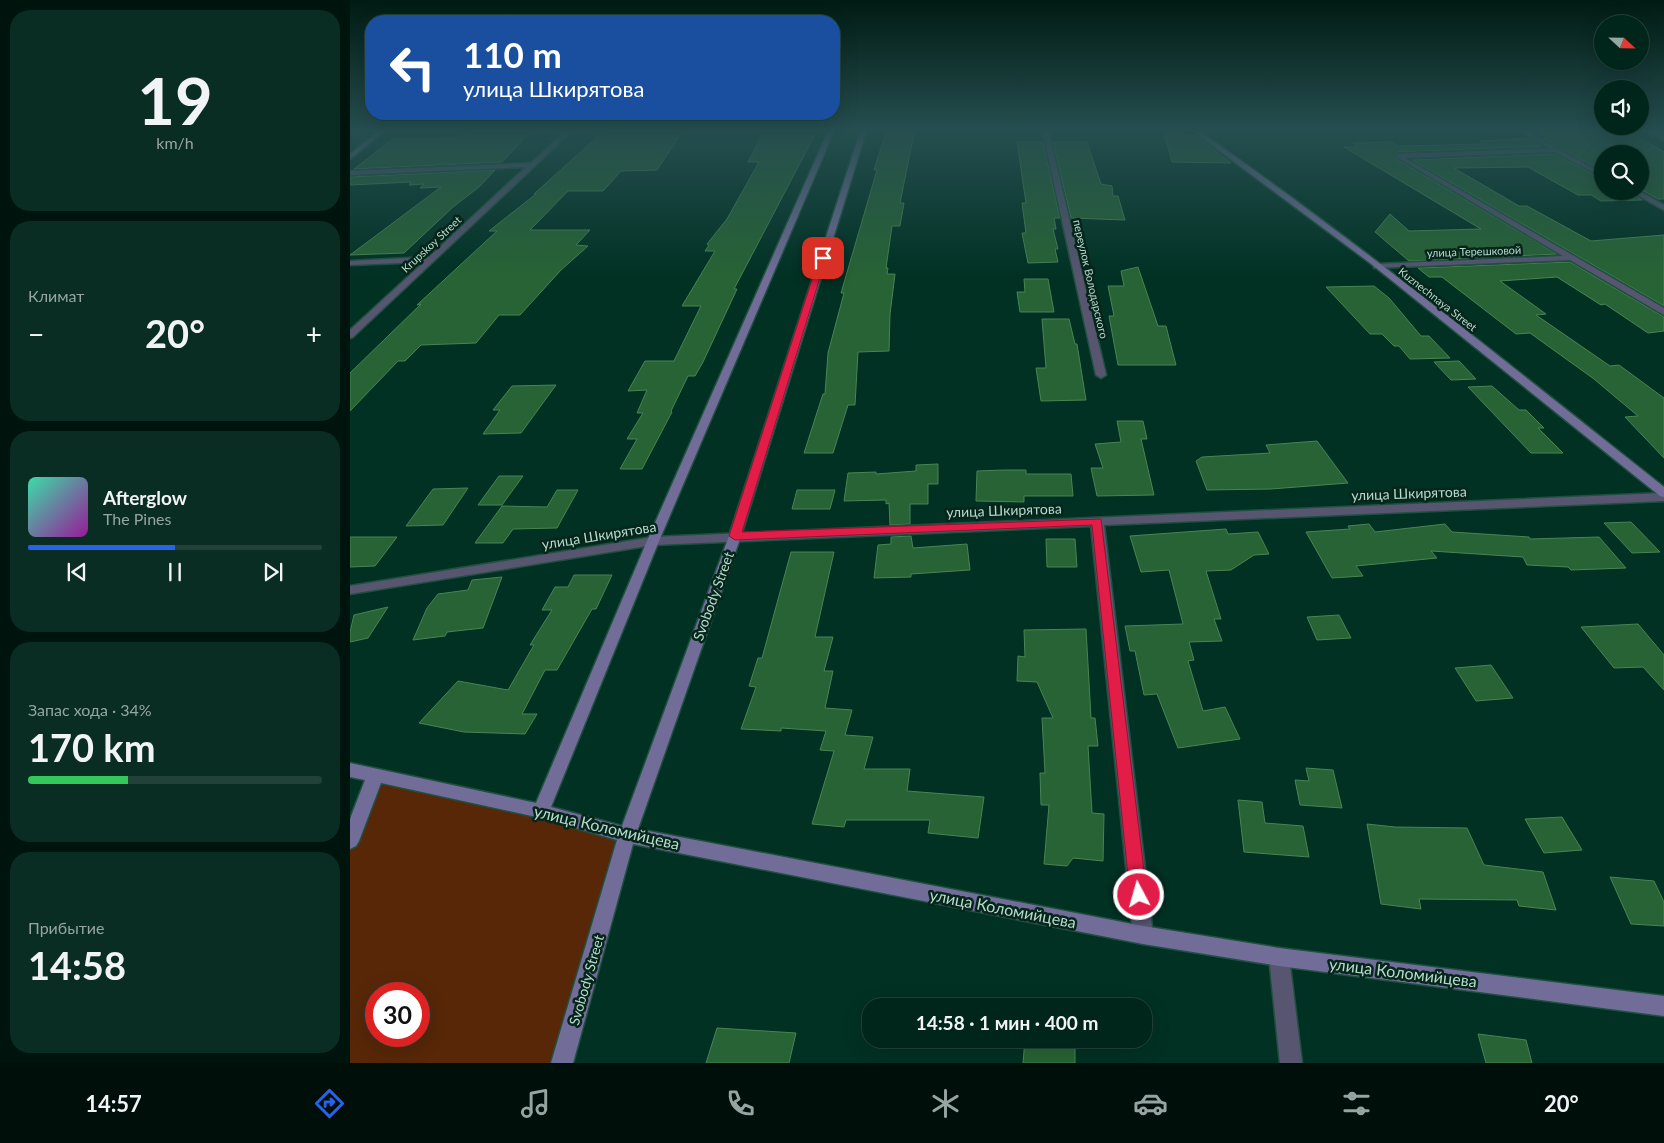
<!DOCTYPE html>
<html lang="ru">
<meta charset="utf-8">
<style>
body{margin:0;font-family:Lato,sans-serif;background:#0a2d23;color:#f1f3f6;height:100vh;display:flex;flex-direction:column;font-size:19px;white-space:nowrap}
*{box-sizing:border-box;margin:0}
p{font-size:16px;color:#95a5a2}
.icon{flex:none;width:28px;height:28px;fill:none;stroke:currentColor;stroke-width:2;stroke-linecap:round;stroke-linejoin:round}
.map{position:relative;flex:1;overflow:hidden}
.panel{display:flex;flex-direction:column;gap:10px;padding:10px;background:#00140e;width:350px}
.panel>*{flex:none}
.guide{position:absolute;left:15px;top:15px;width:475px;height:105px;border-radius:20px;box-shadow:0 5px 20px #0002,0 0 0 1px #224239;background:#1a4fa0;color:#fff;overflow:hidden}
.needle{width:32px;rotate:112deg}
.buttons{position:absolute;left:1244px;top:15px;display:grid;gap:10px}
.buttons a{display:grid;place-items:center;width:55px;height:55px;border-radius:50%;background:#00251a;box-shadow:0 5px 20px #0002,0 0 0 1px #224239;font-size:25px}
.speed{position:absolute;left:15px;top:982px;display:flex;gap:10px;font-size:25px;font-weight:700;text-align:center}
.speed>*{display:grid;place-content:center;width:65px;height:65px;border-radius:50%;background:#00251a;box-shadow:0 5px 20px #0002,0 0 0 1px #224239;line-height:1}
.speed .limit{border:8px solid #d22;background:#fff;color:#111}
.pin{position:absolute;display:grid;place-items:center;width:42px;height:42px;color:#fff;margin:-21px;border-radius:10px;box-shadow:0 2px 8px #0006}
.me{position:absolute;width:55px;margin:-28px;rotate:354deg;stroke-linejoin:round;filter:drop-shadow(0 0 4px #0008)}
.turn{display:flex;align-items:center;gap:18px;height:105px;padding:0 15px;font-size:22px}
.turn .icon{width:65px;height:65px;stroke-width:2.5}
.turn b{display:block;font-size:35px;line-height:42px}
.big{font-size:38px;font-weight:700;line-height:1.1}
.panel .widget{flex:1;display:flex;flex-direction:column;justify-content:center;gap:8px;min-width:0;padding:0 18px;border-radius:20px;background:#0a2d23}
.panel .dial{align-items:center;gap:0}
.dial b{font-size:65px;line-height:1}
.song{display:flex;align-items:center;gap:15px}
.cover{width:60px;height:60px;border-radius:8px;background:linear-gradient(135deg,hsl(160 70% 55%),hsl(300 70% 35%))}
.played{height:5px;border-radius:2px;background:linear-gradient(90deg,#2563eb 50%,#224239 50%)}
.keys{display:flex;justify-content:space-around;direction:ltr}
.heat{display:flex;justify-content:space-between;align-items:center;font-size:28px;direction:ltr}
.charge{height:8px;border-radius:4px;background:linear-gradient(90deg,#34c759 34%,#224239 0)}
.trip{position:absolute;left:512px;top:998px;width:290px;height:50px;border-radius:20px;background:#00251a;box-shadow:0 5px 20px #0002,0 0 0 1px #224239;font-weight:700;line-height:50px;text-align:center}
.tabs{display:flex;height:80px;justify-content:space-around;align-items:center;background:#000f0a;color:#95a5a2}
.tabs .icon{width:35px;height:35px}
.tabs .active{color:#2563eb}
.tabs b{font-size:22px;color:#f1f3f6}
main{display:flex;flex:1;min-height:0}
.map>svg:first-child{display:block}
.green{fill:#572708;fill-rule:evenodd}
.building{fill:#276334;stroke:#498454}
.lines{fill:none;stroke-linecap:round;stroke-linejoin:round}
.street-casing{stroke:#205041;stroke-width:3}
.secondary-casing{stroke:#205041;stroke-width:3}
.street{fill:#575570;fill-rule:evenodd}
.secondary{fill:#716d98;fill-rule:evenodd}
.route{fill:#e11d48;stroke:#92132f}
.labels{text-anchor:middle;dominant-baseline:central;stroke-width:5;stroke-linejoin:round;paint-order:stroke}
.far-street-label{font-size:11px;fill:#b3dccb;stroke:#08251c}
.street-label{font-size:14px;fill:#b3dccb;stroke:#08251c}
.near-street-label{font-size:16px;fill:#b3dccb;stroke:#08251c}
</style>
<main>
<section class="panel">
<div class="widget dial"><b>19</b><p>km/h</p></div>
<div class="widget"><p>Климат</p>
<div class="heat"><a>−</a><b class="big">20°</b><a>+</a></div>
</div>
<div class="widget">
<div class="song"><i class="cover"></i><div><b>Afterglow</b><p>The Pines</p></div></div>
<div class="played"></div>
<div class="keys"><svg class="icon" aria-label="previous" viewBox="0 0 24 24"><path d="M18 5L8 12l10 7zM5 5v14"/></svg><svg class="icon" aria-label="pause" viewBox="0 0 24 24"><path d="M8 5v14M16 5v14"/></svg><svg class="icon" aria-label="next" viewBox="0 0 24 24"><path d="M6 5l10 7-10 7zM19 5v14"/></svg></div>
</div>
<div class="widget"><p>Запас хода · 34%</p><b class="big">170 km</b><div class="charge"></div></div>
<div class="widget"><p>Прибытие</p><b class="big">14:58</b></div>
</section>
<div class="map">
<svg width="1314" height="1063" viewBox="0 0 1314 1063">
<rect width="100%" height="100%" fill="#003123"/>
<path class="green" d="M 25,776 L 277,835 L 213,1063 L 0,1063 L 0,841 ZM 26,994 L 69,994 L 69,1036 L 26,1036 Z"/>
<g class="building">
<path d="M 256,129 L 334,129 L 307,170 L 271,171 L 253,191 L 218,191 L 180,230 L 240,230 L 226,245 L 238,246 L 211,270 L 170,315 L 149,315 L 126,343 L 71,345 L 55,361 L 48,361 L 0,411 L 0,373 L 71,304 L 67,305 L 147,231 L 139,231 L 186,194 L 184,194 Z"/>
<path d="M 415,129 L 468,129 L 384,289 L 387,289 L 353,362 L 345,376 L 338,376 L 321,411 L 322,412 L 292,469 L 270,469 L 287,439 L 277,439 L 293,413 L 287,413 L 297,390 L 278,391 L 295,361 L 324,361 L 351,306 L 332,306 L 365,251 L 355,251 L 359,245 L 357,244 L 377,219 L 409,162 L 398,162 Z"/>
<path d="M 537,129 L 565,129 L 550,203 L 554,203 L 550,226 L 542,226 L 536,268 L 538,268 L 537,274 L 545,274 L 540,314 L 539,351 L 508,352 L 505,405 L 498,405 L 483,453 L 454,453 L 473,394 L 475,394 L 478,353 L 494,293 L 491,293 L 527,170 L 524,170 Z"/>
<path d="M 813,129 L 826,129 L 832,136 L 845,135 L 881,163 L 822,162 Z"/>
<path d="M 119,131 L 182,131 L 171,140 L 173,140 L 152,162 L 4,169 L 43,139 L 109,138 Z"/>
<path d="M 1280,132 L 1314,152 L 1314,199 L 1308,199 L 1290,189 L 1290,154 L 1252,154 L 1252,171 L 1192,138 L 1198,138 L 1190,133 Z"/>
<path d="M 1178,138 L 1192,146 L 1048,152 L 1043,157 L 1207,254 L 1059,261 L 1025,232 L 1040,214 L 1059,231 L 1131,229 L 994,147 L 1008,147 L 1003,143 L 1043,142 L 1048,146 L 1134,144 L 1130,141 Z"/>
<path d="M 667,142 L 693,142 L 710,218 L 704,218 L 706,229 L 703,229 L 708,249 L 705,249 L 708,262 L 678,263 L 672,233 L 676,233 L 672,203 L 676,203 Z"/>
<path d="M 703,142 L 737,142 L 751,184 L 762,186 L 763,196 L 768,196 L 775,220 L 721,218 Z"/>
<path d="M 1205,154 L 1252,179 L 1252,191 L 1278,191 L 1292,200 L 1251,201 L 1241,195 L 1228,195 L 1178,167 L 1104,168 L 1169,206 L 1177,206 L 1241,241 L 1314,235 L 1314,306 L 1062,160 Z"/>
<path d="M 145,170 L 129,187 L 103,207 L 54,253 L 0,255 L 91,187 L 70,188 L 74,184 L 59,185 L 61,182 L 0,185 L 0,177 Z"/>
<path d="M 1220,262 L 1314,317 L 1314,331 L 1298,333 L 1255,304 L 1251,305 L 1207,277 L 1150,281 L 1196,314 L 1186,315 L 1260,366 L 1269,365 L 1314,398 L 1314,458 L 1275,417 L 1288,416 L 1244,379 L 1180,333 L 1166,334 L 1092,277 L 1079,277 L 1068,268 Z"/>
<path d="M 788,267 L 808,326 L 816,326 L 826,365 L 768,365 L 759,316 L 764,316 L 758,286 L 774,286 L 771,271 Z"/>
<path d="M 674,279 L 698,279 L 704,312 L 670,312 L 667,292 L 675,292 Z"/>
<path d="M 1024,286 L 1039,298 L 1071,336 L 1079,336 L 1100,358 L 1060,359 L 1049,346 L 1044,346 L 1032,334 L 1020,334 L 976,287 Z"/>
<path d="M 692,319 L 719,319 L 725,344 L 727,344 L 736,400 L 691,401 L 686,368 L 696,368 Z"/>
<path d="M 1109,361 L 1126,379 L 1101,380 L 1084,362 Z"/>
<path d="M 206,385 L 171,433 L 133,434 L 150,410 L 143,410 L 162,386 Z"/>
<path d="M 1142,386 L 1169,410 L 1176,410 L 1194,428 L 1188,428 L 1213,453 L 1181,453 L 1118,387 Z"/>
<path d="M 767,421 L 793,421 L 797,439 L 791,439 L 804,495 L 747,496 L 741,468 L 753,468 L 745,444 L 771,442 Z"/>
<path d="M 967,441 L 998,483 L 921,489 L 857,490 L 846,461 L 852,457 L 920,453 L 916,445 Z"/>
<path d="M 588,464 L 588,484 L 578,484 L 578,504 L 560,504 L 560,524 L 540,525 L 539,503 L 536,504 L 536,500 L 494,501 L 498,473 L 526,472 L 526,474 L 566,471 L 566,465 Z"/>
<path d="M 654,470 L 676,470 L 676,474 L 721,474 L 723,496 L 674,496 L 674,502 L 626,501 L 627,471 Z"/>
<path d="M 149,476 L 173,476 L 152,505 L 128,505 Z"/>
<path d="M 118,488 L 93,525 L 56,526 L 83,489 Z"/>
<path d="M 207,490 L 228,490 L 207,528 L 163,529 L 153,543 L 125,543 L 152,506 L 197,507 Z"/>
<path d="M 447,490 L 485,490 L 480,509 L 442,509 Z"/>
<path d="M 1281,522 L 1310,552 L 1282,553 L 1254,523 Z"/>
<path d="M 1019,524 L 1025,532 L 1095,524 L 1102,532 L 1179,537 L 1180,539 L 1249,537 L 1276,568 L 1221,570 L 1218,567 L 1177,565 L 1173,557 L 1081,551 L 1087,558 L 1006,566 L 1013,576 L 982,578 L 956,532 L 1000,529 L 998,526 Z"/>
<path d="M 876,529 L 878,534 L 908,532 L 919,554 L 904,555 L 881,570 L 856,571 L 871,619 L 864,619 L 872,641 L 839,642 L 844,660 L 838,661 L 853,711 L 875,707 L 890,739 L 828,748 L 807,694 L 794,695 L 785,651 L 780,651 L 775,626 L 833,624 L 819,570 L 791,572 L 780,536 Z"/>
<path d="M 561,536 L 563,548 L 617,544 L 620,570 L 561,574 L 561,577 L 524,578 L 528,545 L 541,544 L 541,537 Z"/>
<path d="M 0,537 L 47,537 L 25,566 L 0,567 Z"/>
<path d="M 696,539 L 725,539 L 727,567 L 697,567 Z"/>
<path d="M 441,552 L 484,552 L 465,637 L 483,637 L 474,671 L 483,671 L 475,708 L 502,710 L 495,735 L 523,737 L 514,769 L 560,769 L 557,791 L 634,797 L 628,838 L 578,833 L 580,820 L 496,820 L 494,827 L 462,824 L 484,751 L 470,750 L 476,731 L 431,728 L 431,731 L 391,729 L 406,687 L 399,686 L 408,658 L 412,658 Z"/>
<path d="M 224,575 L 262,575 L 246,609 L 242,609 L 207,670 L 195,670 L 172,714 L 187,714 L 175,734 L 114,732 L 69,723 L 108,681 L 158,690 L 184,645 L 180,645 L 202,610 L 192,610 L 205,587 L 218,587 Z"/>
<path d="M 152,577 L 133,628 L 97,632 L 95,636 L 63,640 L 77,608 L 88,594 L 118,590 L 122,580 Z"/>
<path d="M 38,607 L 18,638 L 0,642 L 0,632 L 4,615 Z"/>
<path d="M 989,615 L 1001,638 L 967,640 L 957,617 Z"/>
<path d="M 1288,624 L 1314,655 L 1314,690 L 1293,667 L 1264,668 L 1231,627 Z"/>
<path d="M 736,629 L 741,718 L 745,718 L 748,746 L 738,746 L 742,813 L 754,814 L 753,861 L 723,858 L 717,866 L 694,864 L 699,805 L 691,805 L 690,773 L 695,773 L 692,718 L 703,718 L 687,682 L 667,681 L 668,656 L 675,657 L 674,630 Z"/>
<path d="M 1141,665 L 1163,698 L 1126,701 L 1105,668 Z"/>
<path d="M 956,768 L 983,770 L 992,808 L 950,805 L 945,780 L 959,781 Z"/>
<path d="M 888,800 L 912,802 L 915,823 L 953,826 L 959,857 L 894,852 Z"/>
<path d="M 1212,817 L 1232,850 L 1194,853 L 1175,819 Z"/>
<path d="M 1017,824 L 1045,827 L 1117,828 L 1134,865 L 1193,872 L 1206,910 L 1169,906 L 1167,900 L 1069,899 L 1071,909 L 1031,904 Z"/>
<path d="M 1260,877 L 1304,881 L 1314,902 L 1314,926 L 1281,924 Z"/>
<path d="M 367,1028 L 446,1033 L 439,1063 L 356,1063 Z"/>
<path d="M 1128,1034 L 1176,1040 L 1182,1063 L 1136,1063 Z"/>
<path d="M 675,1039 L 725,1043 L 725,1063 L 673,1063 Z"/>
</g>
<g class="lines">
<g class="street-casing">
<g id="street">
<path d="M 218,129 L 224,129 L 3,337 L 0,338 L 0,330 L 74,262 L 0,265 L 0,261 L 79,257 L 176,167 L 0,175 L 0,171 L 181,163 Z"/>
<path d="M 692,129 L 698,129 L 756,375 L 751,378 L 746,375 Z"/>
<path d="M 1165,129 L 1172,129 L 1252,173 L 1252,177 L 1205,152 L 1055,158 L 1314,308 L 1314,315 L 1220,260 L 1024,268 L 1024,264 L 1027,264 L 1213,256 L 1045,156 L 1048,154 L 1199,148 Z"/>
<path d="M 1291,129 L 1298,129 L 1314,136 L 1314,140 Z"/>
<path d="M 1280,191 L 1289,191 L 1314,205 L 1314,210 Z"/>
<path d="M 1314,493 L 1314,501 L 754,525 L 803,935 L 800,941 L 793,944 L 786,941 L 783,935 L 741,526 L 303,545 L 0,594 L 0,586 L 303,537 Z"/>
<path d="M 929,948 L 936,950 L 939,957 L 952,1063 L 930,1063 L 919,957 L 922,950 Z"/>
</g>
</g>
<g class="secondary-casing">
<g id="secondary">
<path d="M 31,129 L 37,129 L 0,159 L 0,154 Z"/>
<path d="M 479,129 L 485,129 L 309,541 L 201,807 L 272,826 L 379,536 L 511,129 L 517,129 L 391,536 L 288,829 L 793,926 L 929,948 L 1314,996 L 1314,1016 L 929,966 L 793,944 L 283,844 L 223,1063 L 201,1063 L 267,840 L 191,818 L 31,783 L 9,841 L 6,846 L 0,849 L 0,819 L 15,780 L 0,777 L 0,763 L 186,803 L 297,541 Z"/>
<path d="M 840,129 L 846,129 C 1007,241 1160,365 1314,487 L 1314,497 L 1310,496 L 1020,263 Z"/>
</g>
</g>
<use href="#street" class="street"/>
<use href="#secondary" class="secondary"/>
</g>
<linearGradient id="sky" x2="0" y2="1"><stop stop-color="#001b13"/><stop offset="0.47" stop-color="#264e50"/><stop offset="1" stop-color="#264e50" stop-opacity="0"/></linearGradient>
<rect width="1314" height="277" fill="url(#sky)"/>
<path class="route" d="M 473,256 L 476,258 L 392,532 L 751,519 L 797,895 L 795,901 L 789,903 L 783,901 L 780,895 L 742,525 L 385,540 L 379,536 L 469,258 Z"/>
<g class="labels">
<g class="far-street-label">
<text transform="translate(81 244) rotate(-43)">Krupskoy Street</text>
<text transform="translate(1124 251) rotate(-2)">улица Терешковой</text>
<text transform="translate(741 279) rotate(77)">переулок Володарского</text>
<text transform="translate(1088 299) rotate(38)">Kuznechnaya Street</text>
</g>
<g class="street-label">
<text transform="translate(1059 493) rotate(-2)">улица Шкирятова</text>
<text transform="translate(654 510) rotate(-2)">улица Шкирятова</text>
<text transform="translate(249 535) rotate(-9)">улица Шкирятова</text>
<text transform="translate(363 596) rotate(-70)">Svobody Street</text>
<text transform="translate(236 980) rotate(-74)">Svobody Street</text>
</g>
<g class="near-street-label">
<text transform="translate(257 827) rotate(13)">улица Коломийцева</text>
<text transform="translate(653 908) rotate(11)">улица Коломийцева</text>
<text transform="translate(1053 972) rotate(7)">улица Коломийцева</text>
</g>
</g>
</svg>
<div class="buttons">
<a><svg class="needle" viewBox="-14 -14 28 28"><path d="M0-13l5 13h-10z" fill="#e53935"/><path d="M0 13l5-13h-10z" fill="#95a5a2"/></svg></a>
<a><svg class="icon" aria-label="sound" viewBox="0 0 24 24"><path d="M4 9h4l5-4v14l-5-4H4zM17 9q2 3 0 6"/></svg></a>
<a><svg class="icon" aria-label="search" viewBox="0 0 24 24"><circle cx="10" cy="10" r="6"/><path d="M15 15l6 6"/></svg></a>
</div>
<div class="speed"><div class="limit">30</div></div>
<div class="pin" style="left:473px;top:258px;background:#d93025"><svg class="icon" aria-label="arrive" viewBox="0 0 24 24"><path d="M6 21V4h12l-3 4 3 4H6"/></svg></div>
<svg class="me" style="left:789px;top:895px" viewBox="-20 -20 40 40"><circle r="17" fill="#e11d48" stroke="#fff" stroke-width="3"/><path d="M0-11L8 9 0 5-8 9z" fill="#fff"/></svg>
<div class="trip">14:58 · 1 мин · 400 m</div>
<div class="guide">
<div class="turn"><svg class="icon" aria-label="left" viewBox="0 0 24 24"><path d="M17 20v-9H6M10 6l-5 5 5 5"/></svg><div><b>110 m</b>улица Шкирятова</div></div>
</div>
</div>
</main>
<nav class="tabs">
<b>14:57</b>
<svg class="icon active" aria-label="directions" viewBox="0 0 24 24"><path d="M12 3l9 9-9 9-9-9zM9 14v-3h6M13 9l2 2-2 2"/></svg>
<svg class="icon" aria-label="music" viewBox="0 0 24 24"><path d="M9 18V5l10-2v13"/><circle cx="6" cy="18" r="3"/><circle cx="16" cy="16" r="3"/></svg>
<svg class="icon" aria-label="phone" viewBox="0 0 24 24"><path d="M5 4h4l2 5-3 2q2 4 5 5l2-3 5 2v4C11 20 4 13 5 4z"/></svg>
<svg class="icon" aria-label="climate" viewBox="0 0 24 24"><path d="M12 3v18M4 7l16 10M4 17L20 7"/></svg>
<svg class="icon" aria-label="car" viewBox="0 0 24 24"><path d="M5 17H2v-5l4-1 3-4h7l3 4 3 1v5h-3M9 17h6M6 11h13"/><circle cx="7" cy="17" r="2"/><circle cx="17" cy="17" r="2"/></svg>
<svg class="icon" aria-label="filters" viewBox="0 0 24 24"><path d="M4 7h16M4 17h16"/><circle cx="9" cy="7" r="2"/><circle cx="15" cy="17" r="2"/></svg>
<b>20°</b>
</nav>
